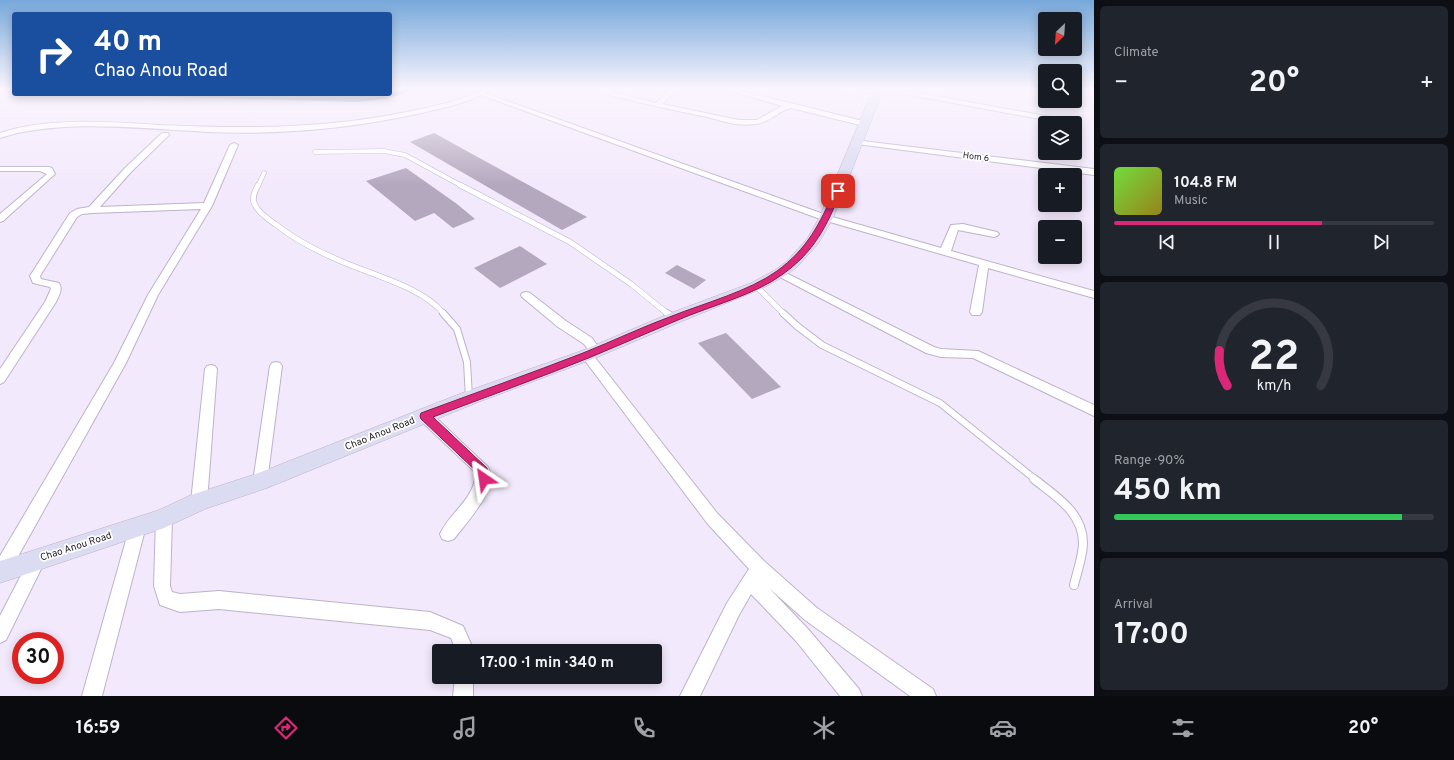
<!DOCTYPE html>
<meta charset="utf-8">
<style>
body{margin:0;font-family:Overpass,sans-serif;background:#20242c;color:#f1f3f6;height:100vh;display:flex;flex-direction:column;font-size:15px;white-space:nowrap}
*{box-sizing:border-box;margin:0}
p{font-size:13px;color:#9ea1a6}
.icon{flex:none;width:22px;height:22px;fill:none;stroke:currentColor;stroke-width:2;stroke-linecap:round;stroke-linejoin:round}
.map{position:relative;flex:1;overflow:hidden}
.sheet{display:flex;flex-direction:column;gap:6px;padding:6px;background:#0d0f14;width:360px}
.sheet>*{flex:none}
.banner{position:absolute;left:12px;top:12px;width:380px;height:84px;border-radius:4px;box-shadow:0 2px 10px #0003;background:#1a4fa0;color:#fff;overflow:hidden}
.needle{width:26px;rotate:205deg}
.buttons{position:absolute;left:1038px;top:12px;display:grid;gap:8px}
.buttons a{display:grid;place-items:center;width:44px;height:44px;border-radius:4px;background:#171b24;box-shadow:0 2px 10px #0003;font-size:20px}
.speed{position:absolute;left:12px;top:632px;display:flex;gap:8px;font-size:20px;font-weight:700;text-align:center}
.speed>*{display:grid;place-content:center;width:52px;height:52px;border-radius:50%;background:#171b24;box-shadow:0 2px 10px #0003;line-height:1}
.speed .limit{border:6px solid #d22;background:#fff;color:#111}
.pin{position:absolute;display:grid;place-items:center;width:34px;height:34px;color:#fff;margin:-17px;border-radius:8px;box-shadow:0 2px 6px #0006}
.me{position:absolute;width:44px;margin:-22px;rotate:328deg;stroke-linejoin:round;filter:drop-shadow(0 0 3px #0008)}
.turn{display:flex;align-items:center;gap:14px;height:84px;padding:0 16px;font-size:18px}
.turn .icon{width:52px;height:52px;stroke-width:2.5}
.turn b{display:block;font-size:28px;line-height:34px}
.big{font-size:30px;font-weight:700;line-height:1.1}
.sheet .card{flex:1;display:flex;flex-direction:column;justify-content:center;gap:6px;min-width:0;padding:0 14px;border-radius:6px;background:#20242c}
.sheet .dial{align-items:center;gap:0}
.dial svg{height:104px;overflow:visible;fill:none;stroke:#363941;stroke-width:7;stroke-linecap:round;text-anchor:middle}
.dial text{fill:#f1f3f6;stroke:none}
.song{display:flex;align-items:center;gap:12px}
.cover{width:48px;height:48px;border-radius:6px;background:linear-gradient(135deg,hsl(100 70% 55%),hsl(50 70% 35%))}
.played{height:4px;border-radius:2px;background:linear-gradient(90deg,#db2777 65%,#363941 65%)}
.keys{display:flex;justify-content:space-around;direction:ltr}
.heat{display:flex;justify-content:space-between;align-items:center;font-size:22px;direction:ltr}
.charge{height:6px;border-radius:3px;background:linear-gradient(90deg,#34c759 90%,#363941 0)}
.trip{position:absolute;left:432px;top:644px;width:230px;height:40px;border-radius:4px;background:#171b24;box-shadow:0 2px 10px #0003;font-weight:700;line-height:40px;text-align:center}
.dock{display:flex;height:64px;justify-content:space-around;align-items:center;background:#090b0e;color:#9ea1a6}
.dock .icon{width:28px;height:28px}
.dock .active{color:#db2777}
.dock b{font-size:18px;color:#f1f3f6}
main{display:flex;flex:1;min-height:0}
.map>svg:first-child{display:block}
.water{fill:#6d97c5}
.building{fill:#b4a8be}
.lines{fill:none;stroke-linecap:round;stroke-linejoin:round}
.lane-far3-casing{stroke:#beb2c9;stroke-width:5}
.lane-far2-casing{stroke:#beb2c9;stroke-width:6}
.lane-far1-casing{stroke:#beb2c9;stroke-width:8}
.lane-casing{stroke:#beb2c9;stroke-width:10}
.street-casing{stroke:#beb2c9;stroke-width:2}
.secondary-casing{stroke:#beb2c9;stroke-width:1}
.lane-far3{stroke:#fff;stroke-width:4}
.lane-far2{stroke:#fff;stroke-width:5}
.lane-far1{stroke:#fff;stroke-width:6}
.lane{stroke:#fff;stroke-width:8}
.street{fill:#fff;fill-rule:evenodd}
.secondary{fill:#dbdbf2;fill-rule:evenodd}
.route{fill:#db2777;stroke:#8e194d}
.labels{text-anchor:middle;dominant-baseline:central;stroke-width:3.5;stroke-linejoin:round;paint-order:stroke}
.far-street-label{font-size:9px;fill:#28232c;stroke:#fff}
.street-label{font-size:10px;fill:#28232c;stroke:#fff}
</style>
<main>
<div class="map">
<svg width="1094" height="696" viewBox="0 0 1094 696">
<rect width="100%" height="100%" fill="#f3e9fc"/>
<path class="water" d="M 390,88 L 416,88 C 393,99 380,100 355,102 L 75,94 L 390,94 Z"/>
<g class="building">
<path d="M 434,133 L 587,217 L 562,230 L 410,142 Z"/>
<path d="M 406,168 L 457,204 L 475,219 L 453,228 L 434,213 L 415,221 L 366,181 Z"/>
<path d="M 520,246 L 547,264 L 500,288 L 474,268 Z"/>
<path d="M 677,265 L 706,280 L 694,289 L 665,273 Z"/>
<path d="M 726,333 L 781,387 L 752,399 L 698,343 Z"/>
</g>
<g class="lines">
<g class="lane-far3-casing">
<g id="lane-far3">
<path d="M 830,88 L 874,97"/>
<path d="M 315,152 L 384,151 L 405,155 L 462,186"/>
<path d="M 258,186 L 264,173"/>
</g>
</g>
<g class="lane-far2-casing">
<g id="lane-far2">
<path d="M 258,185 C 255,191 251,199 255,205 C 259,213 268,219 275,224 C 293,238 315,250 336,259 C 368,274 422,286 444,314"/>
<path d="M 460,185 L 570,242 L 631,284 L 668,314"/>
<path d="M 756,286 L 784,314"/>
</g>
</g>
<g class="lane-far1-casing">
<g id="lane-far1">
<path d="M 443,313 L 457,329 L 467,362 L 469,398"/>
<path d="M 667,313 L 674,318"/>
<path d="M 783,313 L 797,326 L 822,345 L 940,403 L 1036,480"/>
</g>
</g>
<g class="lane-casing">
<path id="lane" d="M 1034,479 C 1055,496 1083,512 1083,543 C 1083,556 1077,572 1074,585"/>
</g>
<g class="street-casing">
<g id="street">
<path d="M 485,88 L 492,88 L 485,93 L 829,216 L 941,248 L 951,225 L 963,224 L 997,232 L 999,234 L 997,236 L 994,237 L 958,230 L 951,251 L 1094,291 L 1094,298 L 988,268 L 982,312 L 980,315 L 972,315 L 970,312 L 979,265 L 823,220 L 481,95 C 461,105 438,109 417,114 C 348,129 277,135 207,132 C 148,129 82,121 23,132 C 15,133 8,136 0,138 L 0,133 C 48,117 109,122 160,125 C 246,129 331,129 416,110 C 439,105 464,100 485,88 Z"/>
<path d="M 587,88 L 597,88 L 656,103 L 672,88 L 679,88 L 662,104 L 739,120 L 757,120 L 782,106 L 721,88 L 730,88 L 867,122 L 868,124 L 864,126 L 791,108 C 778,111 769,123 755,124 C 739,127 722,121 707,117 C 667,109 627,100 588,89 Z"/>
<path d="M 880,88 L 892,88 L 1051,117 L 1055,119 L 1051,121 L 883,90 Z"/>
<path d="M 162,133 L 168,133 L 169,135 L 131,172 L 100,207 L 204,203 L 230,145 L 234,143 L 238,145 L 212,206 L 158,295 L 126,363 L 6,578 L 0,580 L 0,556 L 114,363 L 148,295 L 201,209 L 92,213 L 82,214 L 77,217 L 40,276 L 41,279 L 59,283 C 63,290 59,295 56,302 L 4,382 L 0,384 L 0,369 L 45,302 L 51,289 L 50,287 L 33,283 L 30,276 L 70,213 L 77,209 L 89,207 L 125,168 Z"/>
<path d="M 854,140 L 1094,169 L 1094,175 L 857,144 L 854,144 Z"/>
<path d="M 0,167 L 49,167 L 52,168 L 55,174 L 3,221 L 0,222 L 0,214 L 47,174 L 40,171 L 0,171 Z"/>
<path d="M 780,270 L 934,347 L 941,349 L 978,351 L 1094,405 L 1094,416 L 973,358 L 941,357 L 926,353 L 776,275 L 775,273 L 776,271 Z"/>
<path d="M 526,292 L 530,293 L 566,321 L 592,338 L 601,351 L 599,354 L 593,355 L 717,513 L 764,561 L 817,608 L 933,689 L 936,696 L 910,696 L 805,620 L 769,588 L 808,629 L 859,689 L 862,696 L 840,696 L 796,641 L 751,594 L 739,615 L 700,696 L 680,696 L 727,603 L 749,569 L 707,523 L 583,358 L 581,355 L 583,352 L 589,351 L 584,344 L 558,327 L 522,297 L 521,295 L 522,293 Z"/>
<path d="M 276,362 L 280,363 L 282,366 L 267,482 L 265,486 L 260,488 L 255,486 L 253,482 L 270,366 L 272,363 Z"/>
<path d="M 211,365 L 215,366 L 217,369 L 207,502 L 204,507 L 199,509 L 194,507 L 191,502 L 205,369 L 207,366 Z"/>
<path d="M 425,411 L 430,412 L 488,467 C 499,489 466,523 454,539 L 448,541 L 442,539 L 440,534 C 450,512 474,500 476,473 L 420,420 L 418,416 L 420,412 Z"/>
<path d="M 164,511 L 169,513 L 172,518 L 170,586 L 172,592 L 180,594 L 219,591 L 430,612 L 463,626 L 474,651 L 456,651 L 451,638 L 430,630 L 219,609 L 180,612 L 160,605 L 154,586 L 156,518 L 159,513 Z"/>
<path d="M 138,519 L 144,521 L 146,526 L 102,696 L 82,696 L 130,526 L 132,521 Z"/>
<path d="M 38,551 L 44,554 L 46,559 L 6,640 L 0,643 L 0,616 L 32,554 Z"/>
<path d="M 455,677 L 473,677 L 473,696 L 453,696 Z"/>
</g>
</g>
<g class="secondary-casing">
<path id="secondary" d="M 874,88 L 884,88 L 833,218 L 818,244 L 797,267 L 785,276 L 761,289 L 680,322 L 593,359 L 476,403 L 267,488 L 205,509 L 164,528 L 0,583 L 0,561 L 159,510 L 191,495 L 256,474 L 462,393 L 581,351 L 668,314 L 751,283 L 775,270 L 787,261 L 807,239 L 819,218 Z"/>
</g>
<use href="#lane-far3" class="lane-far3"/>
<use href="#lane-far2" class="lane-far2"/>
<use href="#lane-far1" class="lane-far1"/>
<use href="#lane" class="lane"/>
<use href="#street" class="street"/>
<use href="#secondary" class="secondary"/>
</g>
<linearGradient id="sky" x2="0" y2="1"><stop stop-color="#77a8da"/><stop offset="0.48" stop-color="#faf5fe"/><stop offset="1" stop-color="#faf5fe" stop-opacity="0"/></linearGradient>
<rect width="1094" height="185" fill="url(#sky)"/>
<path class="route" d="M 838,189 L 841,191 C 827,226 814,252 783,274 C 755,295 710,306 678,320 C 649,332 620,345 591,357 C 539,378 486,397 433,417 L 487,468 L 489,479 L 488,482 L 484,483 L 480,482 L 478,473 L 421,419 L 420,416 L 421,413 C 475,393 529,374 583,353 C 613,341 642,327 672,316 C 705,303 749,291 777,271 C 807,249 820,224 834,191 Z"/>
<g class="labels">
<g class="far-street-label">
<text transform="translate(976 157) rotate(7)">Hom 6</text>
</g>
<g class="street-label">
<text transform="translate(380 434) rotate(-22)">Chao Anou Road</text>
<text transform="translate(76 547) rotate(-18)">Chao Anou Road</text>
</g>
</g>
</svg>
<div class="buttons">
<a><svg class="needle" viewBox="-14 -14 28 28"><path d="M0-13l5 13h-10z" fill="#e53935"/><path d="M0 13l5-13h-10z" fill="#9ea1a6"/></svg></a>
<a><svg class="icon" aria-label="search" viewBox="0 0 24 24"><circle cx="10" cy="10" r="6"/><path d="M15 15l6 6"/></svg></a>
<a><svg class="icon" aria-label="layers" viewBox="0 0 24 24"><path d="M12 4l9 5-9 5-9-5zM3 14l9 5 9-5"/></svg></a>
<a>+</a>
<a>−</a>
</div>
<div class="speed"><div class="limit">30</div></div>
<div class="pin" style="left:838px;top:191px;background:#d93025"><svg class="icon" aria-label="arrive" viewBox="0 0 24 24"><path d="M6 21V4h12l-3 4 3 4H6"/></svg></div>
<svg class="me" style="left:484px;top:479px" viewBox="-20 -20 40 40"><path d="M0-17L14 15 0 8-14 15z" fill="#db2777" stroke="#fff" stroke-width="4"/></svg>
<div class="trip">17:00 · 1 min · 340 m</div>
<div class="banner">
<div class="turn"><svg class="icon" aria-label="right" viewBox="0 0 24 24"><path d="M7 20v-9h11M14 6l5 5-5 5"/></svg><div><b>40 m</b>Chao Anou Road</div></div>
</div>
</div>
<section class="sheet">
<div class="card"><p>Climate</p>
<div class="heat"><a>−</a><b class="big">20°</b><a>+</a></div>
</div>
<div class="card">
<div class="song"><i class="cover"></i><div><b>104.8 FM</b><p>Music</p></div></div>
<div class="played"></div>
<div class="keys"><svg class="icon" aria-label="previous" viewBox="0 0 24 24"><path d="M18 5L8 12l10 7zM5 5v14"/></svg><svg class="icon" aria-label="pause" viewBox="0 0 24 24"><path d="M8 5v14M16 5v14"/></svg><svg class="icon" aria-label="next" viewBox="0 0 24 24"><path d="M6 5l10 7-10 7zM19 5v14"/></svg></div>
</div>
<div class="card dial"><svg viewBox="0 0 100 80">
<path d="M14 69A42 42 0 1 1 86 69"/>
<path d="M14 69A42 42 0 0 1 8 42" stroke="#db2777"/>
<text x="50" y="56" font-size="32" font-weight="700">22</text>
<text x="50" y="72" font-size="11">km/h</text>
</svg></div>
<div class="card"><p>Range · 90%</p><b class="big">450 km</b><div class="charge"></div></div>
<div class="card"><p>Arrival</p><b class="big">17:00</b></div>
</section>
</main>
<nav class="dock">
<b>16:59</b>
<svg class="icon active" aria-label="directions" viewBox="0 0 24 24"><path d="M12 3l9 9-9 9-9-9zM9 14v-3h6M13 9l2 2-2 2"/></svg>
<svg class="icon" aria-label="music" viewBox="0 0 24 24"><path d="M9 18V5l10-2v13"/><circle cx="6" cy="18" r="3"/><circle cx="16" cy="16" r="3"/></svg>
<svg class="icon" aria-label="phone" viewBox="0 0 24 24"><path d="M5 4h4l2 5-3 2q2 4 5 5l2-3 5 2v4C11 20 4 13 5 4z"/></svg>
<svg class="icon" aria-label="climate" viewBox="0 0 24 24"><path d="M12 3v18M4 7l16 10M4 17L20 7"/></svg>
<svg class="icon" aria-label="car" viewBox="0 0 24 24"><path d="M5 17H2v-5l4-1 3-4h7l3 4 3 1v5h-3M9 17h6M6 11h13"/><circle cx="7" cy="17" r="2"/><circle cx="17" cy="17" r="2"/></svg>
<svg class="icon" aria-label="filters" viewBox="0 0 24 24"><path d="M4 7h16M4 17h16"/><circle cx="9" cy="7" r="2"/><circle cx="15" cy="17" r="2"/></svg>
<b>20°</b>
</nav>
